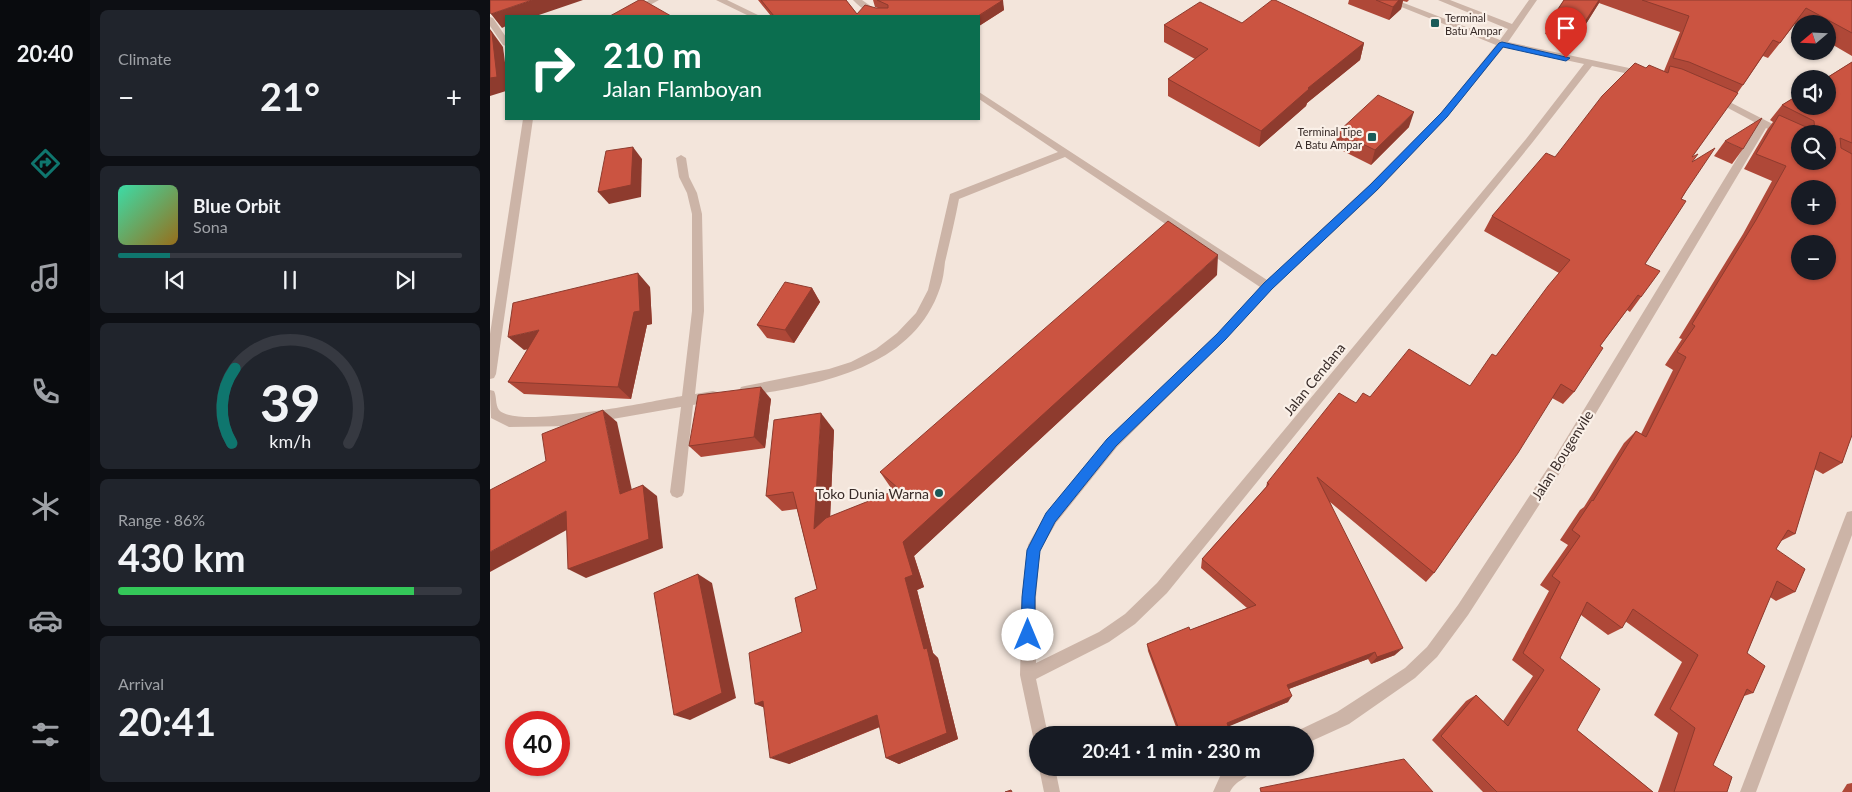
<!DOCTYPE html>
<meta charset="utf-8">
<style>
body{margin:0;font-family:Lato,sans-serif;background:#20242c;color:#f1f3f6;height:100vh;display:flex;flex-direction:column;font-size:19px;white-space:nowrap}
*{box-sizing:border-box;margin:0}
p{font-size:16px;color:#9ea1a6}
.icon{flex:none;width:28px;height:28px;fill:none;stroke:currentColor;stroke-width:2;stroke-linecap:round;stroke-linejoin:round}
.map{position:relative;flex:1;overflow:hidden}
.details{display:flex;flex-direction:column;gap:10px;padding:10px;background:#0d0f14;width:400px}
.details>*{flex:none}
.banner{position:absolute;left:15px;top:15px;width:475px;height:105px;border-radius:0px;box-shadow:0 1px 4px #0004;background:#0b6e4f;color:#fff;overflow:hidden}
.needle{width:32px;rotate:251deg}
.controls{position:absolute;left:1301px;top:15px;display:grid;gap:10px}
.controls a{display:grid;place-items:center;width:45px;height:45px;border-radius:50%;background:#171b24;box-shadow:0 1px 4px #0004;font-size:25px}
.speed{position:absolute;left:15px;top:711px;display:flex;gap:10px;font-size:25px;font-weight:700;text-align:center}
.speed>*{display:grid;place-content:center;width:65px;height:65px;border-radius:50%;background:#171b24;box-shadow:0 1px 4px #0004;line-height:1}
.speed .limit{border:8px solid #d22;background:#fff;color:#111}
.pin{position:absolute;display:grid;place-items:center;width:42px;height:42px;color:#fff;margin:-51px -21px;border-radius:50% 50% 50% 0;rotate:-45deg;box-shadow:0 0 5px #0007}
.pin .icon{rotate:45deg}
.me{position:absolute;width:55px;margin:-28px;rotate:0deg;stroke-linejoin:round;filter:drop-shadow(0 0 4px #0008)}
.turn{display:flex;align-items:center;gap:18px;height:105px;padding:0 15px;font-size:22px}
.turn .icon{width:65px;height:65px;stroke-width:2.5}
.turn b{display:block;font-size:35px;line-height:42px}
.big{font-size:38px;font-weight:700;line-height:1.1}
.details .card{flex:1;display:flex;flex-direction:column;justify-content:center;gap:8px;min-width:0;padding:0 18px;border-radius:8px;background:#20242c}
.details .dial{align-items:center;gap:0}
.dial svg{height:130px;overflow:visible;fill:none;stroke:#363941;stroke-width:7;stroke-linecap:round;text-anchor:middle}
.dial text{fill:#f1f3f6;stroke:none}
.song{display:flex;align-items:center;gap:15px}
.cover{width:60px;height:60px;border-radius:8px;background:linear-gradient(135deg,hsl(160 70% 55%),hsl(40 70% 35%))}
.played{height:5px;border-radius:2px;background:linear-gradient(90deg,#0f766e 15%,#363941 15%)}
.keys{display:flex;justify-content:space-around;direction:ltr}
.heat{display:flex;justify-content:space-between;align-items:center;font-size:28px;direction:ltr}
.charge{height:8px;border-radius:4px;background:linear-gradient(90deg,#34c759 86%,#363941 0)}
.trip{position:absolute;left:539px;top:726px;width:285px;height:50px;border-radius:25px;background:#171b24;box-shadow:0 1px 4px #0004;font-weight:700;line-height:50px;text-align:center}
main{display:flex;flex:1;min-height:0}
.tab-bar{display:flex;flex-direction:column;width:90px;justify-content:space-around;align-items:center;background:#090b0e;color:#9ea1a6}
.tab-bar .icon{width:35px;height:35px}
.tab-bar .current{color:#0f766e}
.tab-bar b{font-size:22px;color:#f1f3f6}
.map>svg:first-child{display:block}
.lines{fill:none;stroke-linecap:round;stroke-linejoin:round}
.minor{fill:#ccb4a7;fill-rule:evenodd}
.wall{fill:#af4838}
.shaded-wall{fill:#8e3b2e}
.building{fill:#cb5441;stroke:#8e3b2e;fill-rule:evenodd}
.route{fill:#1a73e8;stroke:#114b97}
.poi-dot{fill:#1b5b59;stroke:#faf0e8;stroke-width:2}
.labels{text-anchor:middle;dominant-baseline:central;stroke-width:4.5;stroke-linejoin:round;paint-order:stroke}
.far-poi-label{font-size:11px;fill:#382b28;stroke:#faf0e8;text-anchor:start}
.street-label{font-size:14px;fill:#382b28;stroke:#faf0e8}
.poi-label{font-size:14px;fill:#382b28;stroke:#faf0e8;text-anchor:end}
</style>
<main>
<nav class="tab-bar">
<b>20:40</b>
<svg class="icon current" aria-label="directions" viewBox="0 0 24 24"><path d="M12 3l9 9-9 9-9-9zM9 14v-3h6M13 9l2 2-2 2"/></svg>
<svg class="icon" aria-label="music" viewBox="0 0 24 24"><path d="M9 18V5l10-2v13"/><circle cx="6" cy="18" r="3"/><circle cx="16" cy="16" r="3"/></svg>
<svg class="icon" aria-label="phone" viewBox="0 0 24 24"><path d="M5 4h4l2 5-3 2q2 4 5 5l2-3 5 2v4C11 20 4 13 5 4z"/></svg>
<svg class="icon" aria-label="climate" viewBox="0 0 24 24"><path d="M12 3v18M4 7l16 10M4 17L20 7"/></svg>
<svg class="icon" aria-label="car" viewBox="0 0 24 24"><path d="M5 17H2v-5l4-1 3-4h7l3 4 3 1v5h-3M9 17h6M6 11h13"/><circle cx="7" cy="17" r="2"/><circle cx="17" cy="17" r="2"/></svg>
<svg class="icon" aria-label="filters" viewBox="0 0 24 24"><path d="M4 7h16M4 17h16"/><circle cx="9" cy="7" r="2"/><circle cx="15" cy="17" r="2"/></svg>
</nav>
<section class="details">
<div class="card"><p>Climate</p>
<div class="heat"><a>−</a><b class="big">21°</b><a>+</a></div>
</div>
<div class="card">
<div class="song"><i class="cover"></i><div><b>Blue Orbit</b><p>Sona</p></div></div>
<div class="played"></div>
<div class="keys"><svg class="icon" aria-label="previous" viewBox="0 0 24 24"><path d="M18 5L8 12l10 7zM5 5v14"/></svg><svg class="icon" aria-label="pause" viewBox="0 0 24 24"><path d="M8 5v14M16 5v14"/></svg><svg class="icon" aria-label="next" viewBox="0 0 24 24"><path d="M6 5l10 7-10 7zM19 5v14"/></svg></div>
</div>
<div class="card dial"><svg viewBox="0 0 100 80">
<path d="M14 69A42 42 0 1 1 86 69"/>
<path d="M14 69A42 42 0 0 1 16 23" stroke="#0f766e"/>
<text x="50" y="56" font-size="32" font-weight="700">39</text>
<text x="50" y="72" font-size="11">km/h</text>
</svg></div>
<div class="card"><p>Range · 86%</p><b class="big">430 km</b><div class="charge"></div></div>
<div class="card"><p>Arrival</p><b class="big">20:41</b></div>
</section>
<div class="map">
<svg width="1362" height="792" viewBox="0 0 1362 792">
<rect width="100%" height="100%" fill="#f3e5db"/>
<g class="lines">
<g class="minor">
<path d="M 159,0 L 169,0 L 140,16 L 130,16 Z"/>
<path d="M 226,0 L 237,0 L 270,16 L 259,16 Z"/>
<path d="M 363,0 L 372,0 L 385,9 L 400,16 C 385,17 373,11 363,0 Z"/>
<path d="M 894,0 L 906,0 L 1010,40 L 1018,29 L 948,0 L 960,0 L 1022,24 L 1039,0 L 1047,0 L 1018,42 L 1153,71 L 1158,74 L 1153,77 L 1102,66 L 1042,143 L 677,593 L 645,624 L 619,642 L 546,679 L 558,735 L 548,735 L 548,742 L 544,741 L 530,675 L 532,597 L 538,545 L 556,513 L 617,439 L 727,334 L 770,287 L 575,157 L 469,199 C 465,220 460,241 455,262 C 454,271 453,280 450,288 C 423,369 328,385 255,396 L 251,395 L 249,391 L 251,387 L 255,386 L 339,369 L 361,362 L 386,349 L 407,333 L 426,313 L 438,290 L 460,194 L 568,152 L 489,99 L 489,92 L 777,280 L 880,184 L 951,113 L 1006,45 ZM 1014,47 L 1094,64 L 1036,139 L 667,583 L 635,614 L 609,632 L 546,663 L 546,597 L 550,551 L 566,523 L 627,447 L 735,340 L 782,289 L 888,190 L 957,117 Z"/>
<path d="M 0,17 L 3,18 L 16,37 L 16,46 L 13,45 L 0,26 Z"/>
<path d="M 1226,95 L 1310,138 L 1310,145 L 1276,128 L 1075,465 L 978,615 L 947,657 L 925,678 L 859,724 L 815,744 L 815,735 L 807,735 L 809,730 L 847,712 L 915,668 L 937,647 L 968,605 L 1065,457 L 1268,124 L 1223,100 L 1223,96 Z"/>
<path d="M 33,119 L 43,119 L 6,374 L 4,378 L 0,379 L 0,334 Z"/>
<path d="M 191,155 L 196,158 L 199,177 L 207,193 L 212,214 L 214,311 L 205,394 L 223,391 L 227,392 L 229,396 L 227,400 L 203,405 L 194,492 L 192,496 L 187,498 L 182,496 L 180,492 L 191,407 L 83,426 L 19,427 L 1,418 L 0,390 L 4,391 C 7,397 5,404 9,410 C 27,430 163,401 192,396 L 202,311 L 202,214 L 197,193 L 189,177 L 186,158 Z"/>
<path d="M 1362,511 L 1362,535 L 1266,792 L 1250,792 L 1355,517 L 1357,512 Z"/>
<path d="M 549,768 L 565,768 L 570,792 L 554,792 Z"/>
<path d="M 740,768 L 763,768 C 758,780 746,779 740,792 L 723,792 L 732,772 Z"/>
</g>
</g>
<g class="wall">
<path d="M 268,0 L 356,0 L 367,14 L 388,8 L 385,7 L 383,0 L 512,0 L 514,10 L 489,26 L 489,16 L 281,16 Z"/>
<path d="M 859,0 L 919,0 L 917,2 L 913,1 L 911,9 L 899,20 L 858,4 Z"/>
<path d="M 1074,0 L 1362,0 L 1362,56 L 1338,42 L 1338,24 L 1310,24 L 1310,27 L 1305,24 L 1278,58 L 1273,56 L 1253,85 L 1202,157 L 1202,162 L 1196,191 L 1155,264 L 1151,297 L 1140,312 L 1137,310 L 1110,346 L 1084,392 L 1073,404 L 1062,398 L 944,573 L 936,582 L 840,502 L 905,655 L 881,664 L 878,659 L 799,689 L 798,702 L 738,726 L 737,734 L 734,735 L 689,735 L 658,651 L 657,644 L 700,630 L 757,608 L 711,568 L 712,559 L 776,487 L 777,483 L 866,403 L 880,397 L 980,386 L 1006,356 L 1069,273 L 994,231 L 1002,216 L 1065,157 L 1156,68 L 1174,71 L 1190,32 L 1109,3 L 1084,43 L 1055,34 L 1062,18 Z"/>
<path d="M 752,23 L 874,43 L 870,60 L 817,103 L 816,106 L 769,147 L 678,96 L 678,79 L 705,59 L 674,42 L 674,25 Z"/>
<path d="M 1362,62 L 1362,435 L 1352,463 L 1333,474 L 1324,469 L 1305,534 L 1291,541 L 1286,549 L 1305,592 L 1286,601 L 1280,597 L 1257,653 L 1263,693 L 1254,696 L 1223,765 L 1237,792 L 1168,792 L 1188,733 L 1164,715 L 1192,662 L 1135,621 L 1132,628 L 1118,635 L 1091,615 L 1070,658 L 1087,730 L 1163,792 L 993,792 L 942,740 L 976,701 L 986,695 L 1013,721 L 1043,676 L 1022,660 L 1059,591 L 1050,585 L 1078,545 L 1070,540 L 1090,510 L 1094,507 L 1134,443 L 1146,431 L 1151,434 L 1183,370 L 1175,365 L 1192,339 L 1189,338 L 1253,234 L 1282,181 L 1254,169 L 1277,130 L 1283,122 L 1280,120 L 1292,105 Z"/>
<path d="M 919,127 L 881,165 L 845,147 L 848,132 Z"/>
<path d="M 1235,141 L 1253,149 L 1242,164 L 1224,156 Z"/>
<path d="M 727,275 L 424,556 L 434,587 L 427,590 L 443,653 L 448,658 L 468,739 L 409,764 L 396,758 L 390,727 L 299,764 L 274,707 L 265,704 L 312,632 L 327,589 L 307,509 L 292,511 L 276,496 L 344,430 L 340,517 L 405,491 L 401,488 L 390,472 Z"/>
<path d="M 160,287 L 162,324 L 157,325 L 141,399 L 34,394 L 18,382 L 38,349 L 34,350 Z"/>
<path d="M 322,288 L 330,302 L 304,343 L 277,338 L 267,325 Z"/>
<path d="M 281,399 L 275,448 L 211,457 L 199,446 Z"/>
<path d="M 1362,783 L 1362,792 L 1352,792 L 1357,784 Z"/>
</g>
<g class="shaded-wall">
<path d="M 42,0 L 93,0 L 46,16 L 16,16 L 16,26 L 12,28 L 1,14 Z"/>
<path d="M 513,0 L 514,10 L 489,26 L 489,16 Z"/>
<path d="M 909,0 L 913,0 L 911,9 L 899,20 L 903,7 Z"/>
<path d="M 1109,0 L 1110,0 L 1109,3 L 1084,43 L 1091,28 Z"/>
<path d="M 0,29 L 13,47 L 16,70 L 16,91 L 0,96 Z"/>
<path d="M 874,43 L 870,60 L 817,103 L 816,106 L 769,147 L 771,131 L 818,88 Z"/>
<path d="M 924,112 L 919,127 L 881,165 L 885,150 Z"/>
<path d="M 143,147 L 152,159 L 151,197 L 119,204 L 108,192 Z"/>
<path d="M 728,255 L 727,275 L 424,556 L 434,587 L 427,590 L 443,653 L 448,658 L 468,739 L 409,764 L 396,758 L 434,649 L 415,578 L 413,542 Z"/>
<path d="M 148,273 L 160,287 L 162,324 L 157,325 L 141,399 L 128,387 Z"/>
<path d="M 322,288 L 330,302 L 304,343 L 295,330 Z"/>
<path d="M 49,330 L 64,342 L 34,350 L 18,337 Z"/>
<path d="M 271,387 L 281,399 L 275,448 L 264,437 Z"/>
<path d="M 113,410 L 127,422 L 145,504 L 130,494 Z"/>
<path d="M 331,413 L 344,430 L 339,543 L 324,529 Z"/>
<path d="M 153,485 L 167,496 L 173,548 L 96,578 L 78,569 Z"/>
<path d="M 76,511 L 93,521 L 0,572 L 0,552 Z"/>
<path d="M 208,574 L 222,583 L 246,698 L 200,720 L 184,715 Z"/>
<path d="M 913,648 L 905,655 L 881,664 L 887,657 Z"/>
<path d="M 885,652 L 878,659 L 793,691 L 797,685 Z"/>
<path d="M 802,696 L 798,702 L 735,728 L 737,723 Z"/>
<path d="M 273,701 L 285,712 L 265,704 Z"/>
<path d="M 387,715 L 401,722 L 299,764 L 280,758 Z"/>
<path d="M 739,729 L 737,734 L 734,735 L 725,735 Z"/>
</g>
<g class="building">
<path d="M 0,0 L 42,0 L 1,14 L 0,12 Z"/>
<path d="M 149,0 L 153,0 L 181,16 L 120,16 Z"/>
<path d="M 271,0 L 356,0 L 367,14 L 375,5 L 386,8 L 398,8 L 398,5 L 387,0 L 513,0 L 488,16 L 284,16 Z"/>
<path d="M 782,0 L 785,0 L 874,43 L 818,88 L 819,89 L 771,131 L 678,79 L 718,49 L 674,25 L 710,2 L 752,23 Z"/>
<path d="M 886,0 L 909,0 L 903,7 Z"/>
<path d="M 1074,0 L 1109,0 L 1091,28 L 1062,18 Z"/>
<path d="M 1152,0 L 1362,0 L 1362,33 L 1316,8 L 1290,43 L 1283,40 L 1253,85 L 1199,62 L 1183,58 L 1199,16 Z"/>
<path d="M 0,30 L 2,33 L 7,77 L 0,78 Z"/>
<path d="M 1362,62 L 1362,143 L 1350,138 L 1351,148 L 1362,154 L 1362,435 L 1352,463 L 1330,452 L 1305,534 L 1298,530 L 1286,549 L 1315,569 L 1305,592 L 1287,581 L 1257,653 L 1275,666 L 1263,693 L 1257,689 L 1223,765 L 1242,777 L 1237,792 L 1184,792 L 1205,728 L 1180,709 L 1208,655 L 1143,609 L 1132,628 L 1097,602 L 1070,658 L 1110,689 L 1087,730 L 1163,792 L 1007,792 L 951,736 L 986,695 L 1018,726 L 1054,670 L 1033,653 L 1070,582 L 1062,576 L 1090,536 L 1082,530 L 1102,500 L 1103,501 L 1146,431 L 1156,437 L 1196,357 L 1187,352 L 1205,326 L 1202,324 L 1266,220 L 1296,166 L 1266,154 L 1289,115 L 1325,131 L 1324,121 L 1292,105 L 1310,94 L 1310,106 L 1338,106 L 1338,79 L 1335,79 ZM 1310,134 L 1338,134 L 1338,161 L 1310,161 ZM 1310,189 L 1338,189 L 1338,216 L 1310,216 ZM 1310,244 L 1338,244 L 1338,271 L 1310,271 Z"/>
<path d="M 1145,63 L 1156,68 L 1159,65 L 1178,73 L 1180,66 L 1192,69 L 1248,93 L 1202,157 L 1208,154 L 1202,162 L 1225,148 L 1196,191 L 1191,199 L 1196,201 L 1155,264 L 1170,271 L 1151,297 L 1148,295 L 1110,346 L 1113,348 L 1084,392 L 1071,384 L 1028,453 L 944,573 L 827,477 L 913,648 L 887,657 L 885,652 L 797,685 L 802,696 L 737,723 L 739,729 L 725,735 L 691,735 L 657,644 L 699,627 L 700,630 L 766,605 L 712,559 L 779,484 L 777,483 L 849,393 L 866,403 L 873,393 L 880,397 L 919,349 L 980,386 L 1002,354 L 1006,356 L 1058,286 L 1080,260 L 1002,216 L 1056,153 L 1065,157 L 1112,96 Z"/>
<path d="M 888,95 L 924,112 L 885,150 L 848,132 Z"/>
<path d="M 1272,118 L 1253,149 L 1235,141 Z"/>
<path d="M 143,147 L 141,185 L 108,192 L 116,151 Z"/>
<path d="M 678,221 L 728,255 L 413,542 L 423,575 L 415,578 L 434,649 L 437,648 L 457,733 L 396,758 L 387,715 L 280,758 L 273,701 L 265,704 L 259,653 L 312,632 L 305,598 L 327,589 L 303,492 L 276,496 L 284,420 L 331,413 L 324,529 L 336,518 L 409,489 L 390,472 Z"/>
<path d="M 148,273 L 150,311 L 144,312 L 128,387 L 18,382 L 49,330 L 18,337 L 23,303 Z"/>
<path d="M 295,282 L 322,288 L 295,330 L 267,325 Z"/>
<path d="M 271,387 L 264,437 L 199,446 L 208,395 Z"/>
<path d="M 113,410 L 130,494 L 153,485 L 159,539 L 78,569 L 76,511 L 0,552 L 0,490 L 56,461 L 52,434 Z"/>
<path d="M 208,574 L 232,693 L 184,715 L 164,593 Z"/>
<path d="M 914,759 L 943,792 L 771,792 L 770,788 Z"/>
<path d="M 521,790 L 522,792 L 515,792 Z"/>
</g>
<path class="route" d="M 1012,42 L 1080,58 L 1076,61 L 1013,47 L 957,117 L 887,190 L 782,289 L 735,340 L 626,446 L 565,522 L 550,551 L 545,597 L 545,635 L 543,640 L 538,642 L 533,640 L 531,635 L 532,597 L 537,550 L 556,513 L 617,439 L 727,334 L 774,283 L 880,185 L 951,113 L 1009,43 Z"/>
<g class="poi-dot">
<rect x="940" y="18" width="10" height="10" rx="2.5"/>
<rect x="877" y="132" width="10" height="10" rx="2.5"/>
<circle cx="449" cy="493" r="5"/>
</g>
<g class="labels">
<g class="far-poi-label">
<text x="955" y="17">Terminal<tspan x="955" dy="13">Batu Ampar</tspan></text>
<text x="872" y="131" text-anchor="end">Terminal Tipe<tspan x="872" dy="13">A Batu Ampar</tspan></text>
</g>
<g class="street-label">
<text transform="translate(824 379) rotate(-51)">Jalan Cendana</text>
<text transform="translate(1072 455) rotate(-58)">Jalan Bougenvile</text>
</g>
<g class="poi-label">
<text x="439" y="493">Toko Dunia Warna</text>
</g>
</g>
</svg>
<div class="controls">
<a><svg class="needle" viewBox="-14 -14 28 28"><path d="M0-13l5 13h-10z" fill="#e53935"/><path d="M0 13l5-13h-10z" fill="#9ea1a6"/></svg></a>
<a><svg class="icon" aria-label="sound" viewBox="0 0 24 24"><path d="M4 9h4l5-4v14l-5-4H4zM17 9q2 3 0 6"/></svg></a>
<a><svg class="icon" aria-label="search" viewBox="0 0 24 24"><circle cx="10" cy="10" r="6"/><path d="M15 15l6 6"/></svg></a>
<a>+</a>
<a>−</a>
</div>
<div class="speed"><div class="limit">40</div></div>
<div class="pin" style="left:1076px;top:58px;background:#d93025"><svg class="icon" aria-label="arrive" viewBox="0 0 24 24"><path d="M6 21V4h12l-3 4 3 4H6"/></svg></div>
<svg class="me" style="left:538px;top:635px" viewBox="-20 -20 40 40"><circle r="19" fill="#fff"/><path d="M0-13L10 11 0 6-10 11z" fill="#1a73e8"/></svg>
<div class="trip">20:41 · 1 min · 230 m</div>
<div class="banner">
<div class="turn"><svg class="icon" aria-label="right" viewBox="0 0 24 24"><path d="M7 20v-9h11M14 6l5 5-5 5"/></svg><div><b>210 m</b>Jalan Flamboyan</div></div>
</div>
</div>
</main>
